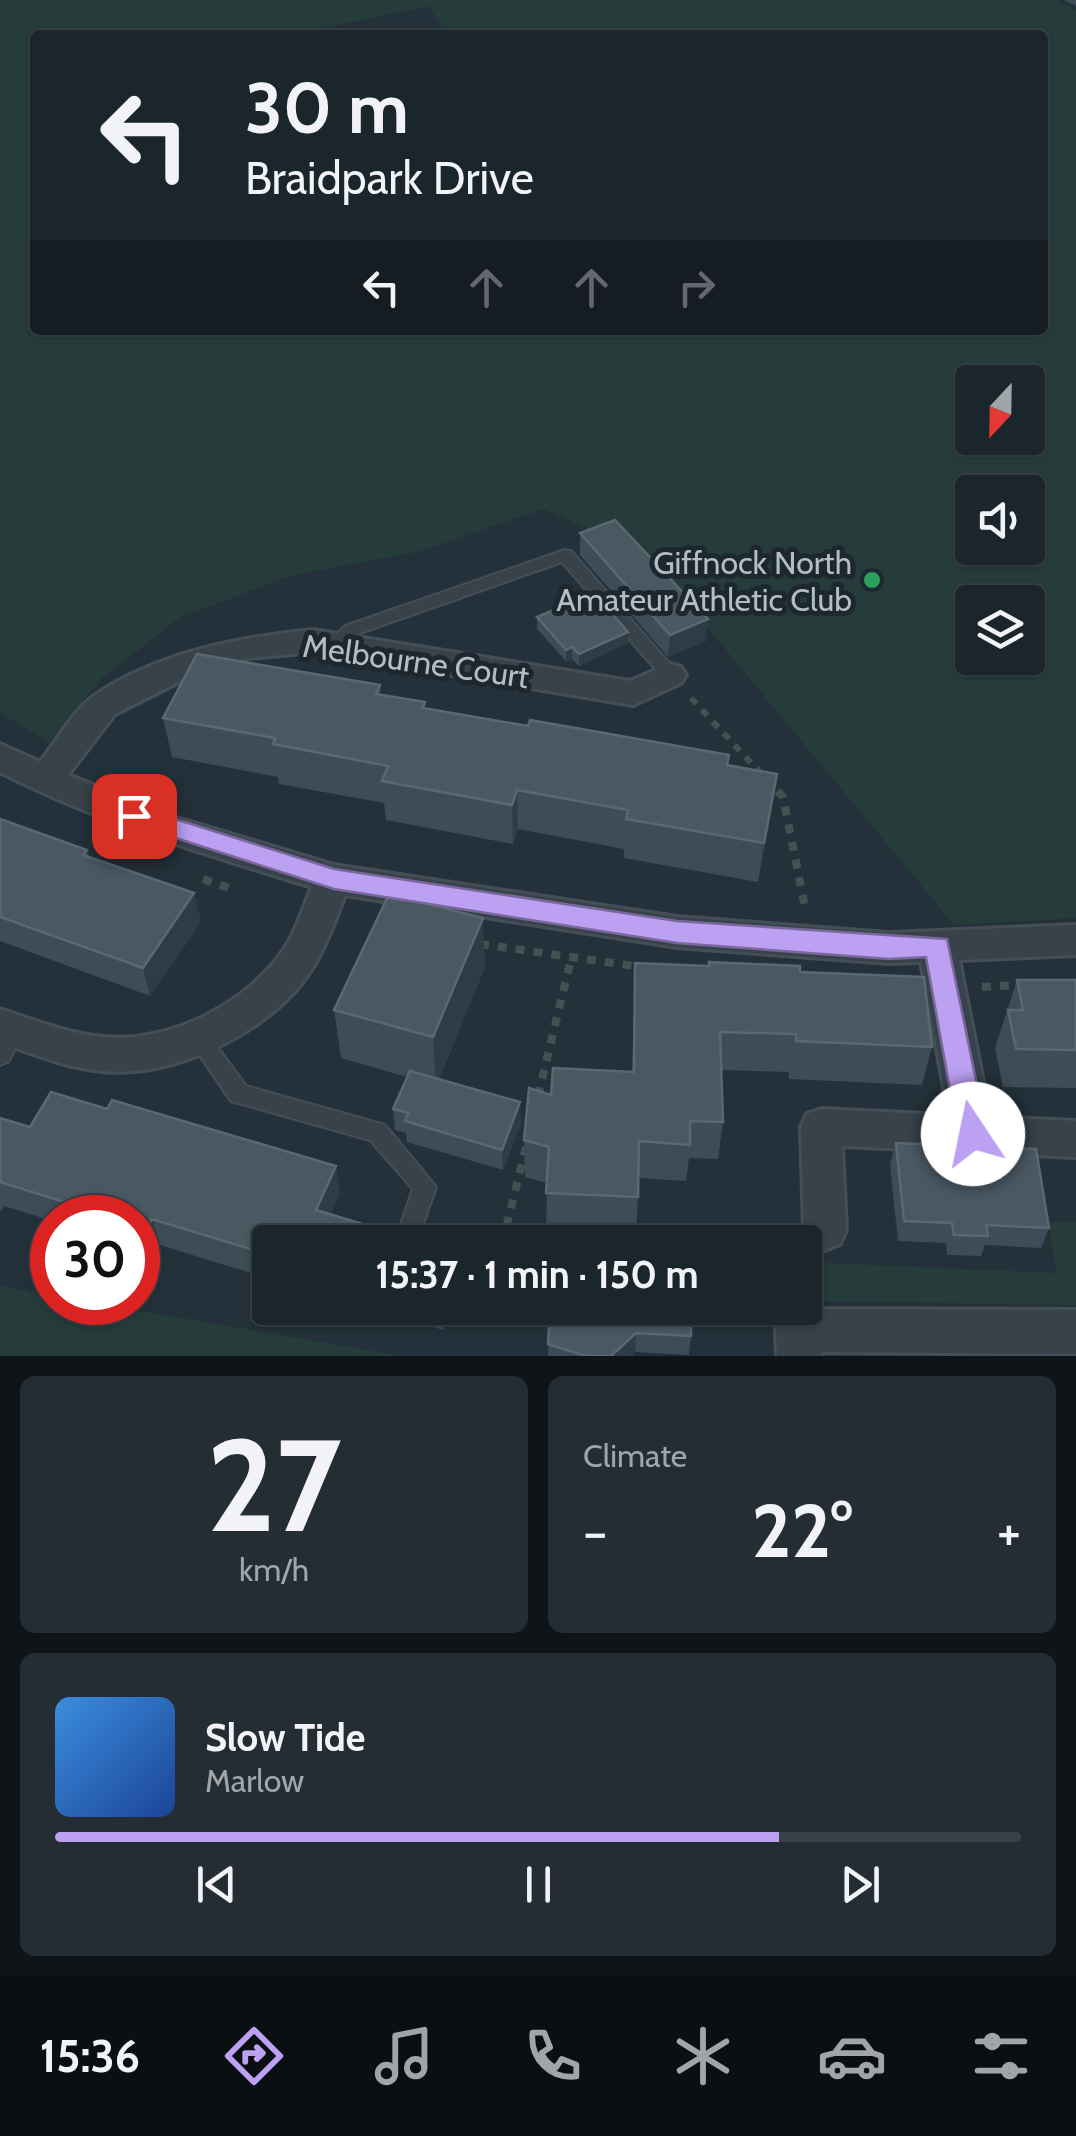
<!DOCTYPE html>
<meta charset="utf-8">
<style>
body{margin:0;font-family:Cabin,sans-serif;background:#242d34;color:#f1f3f6;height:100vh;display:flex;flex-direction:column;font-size:38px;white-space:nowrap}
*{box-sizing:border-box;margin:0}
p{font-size:32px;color:#a0a5a9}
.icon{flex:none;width:55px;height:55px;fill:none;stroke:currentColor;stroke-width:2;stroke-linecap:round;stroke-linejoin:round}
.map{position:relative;height:1356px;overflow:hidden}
.details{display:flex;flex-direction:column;gap:20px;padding:20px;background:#0f1418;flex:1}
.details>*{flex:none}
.banner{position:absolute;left:30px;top:30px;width:1018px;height:305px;border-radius:10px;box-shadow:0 2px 8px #0004,0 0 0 2px #394248;background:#1b252c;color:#f1f3f6;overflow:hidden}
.needle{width:65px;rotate:202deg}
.controls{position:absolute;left:955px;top:365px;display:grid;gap:20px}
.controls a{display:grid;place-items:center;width:90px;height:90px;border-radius:10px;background:#1b252c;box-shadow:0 2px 8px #0004,0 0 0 2px #394248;font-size:50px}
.speed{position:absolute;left:30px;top:1195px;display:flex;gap:20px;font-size:50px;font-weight:700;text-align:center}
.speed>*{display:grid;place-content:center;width:130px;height:130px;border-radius:50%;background:#1b252c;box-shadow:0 2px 8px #0004,0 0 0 2px #394248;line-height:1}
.speed .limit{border:15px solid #d22;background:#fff;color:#111}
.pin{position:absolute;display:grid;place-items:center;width:85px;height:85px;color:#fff;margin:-42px;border-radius:20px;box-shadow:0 5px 15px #0006}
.me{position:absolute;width:110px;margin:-55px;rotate:349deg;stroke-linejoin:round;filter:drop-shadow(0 0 8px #0008)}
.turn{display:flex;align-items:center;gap:35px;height:210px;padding:0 50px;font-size:45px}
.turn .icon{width:130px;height:130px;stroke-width:2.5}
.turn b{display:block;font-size:70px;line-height:85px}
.lanes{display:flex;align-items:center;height:95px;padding:0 50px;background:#0003;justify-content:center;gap:50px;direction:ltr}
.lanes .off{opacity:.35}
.big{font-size:75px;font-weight:800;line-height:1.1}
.details .tile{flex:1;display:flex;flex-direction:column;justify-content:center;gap:15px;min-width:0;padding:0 35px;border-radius:15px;background:#242d34}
.details .dial{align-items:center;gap:0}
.dial b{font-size:130px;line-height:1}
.song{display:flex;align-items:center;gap:30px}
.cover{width:120px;height:120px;border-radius:15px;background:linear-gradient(135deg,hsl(210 70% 55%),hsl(220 70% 35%))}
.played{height:10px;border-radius:5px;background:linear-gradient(90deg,#bca0f2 75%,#394248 75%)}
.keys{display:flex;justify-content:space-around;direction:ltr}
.heat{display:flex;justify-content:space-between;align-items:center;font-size:55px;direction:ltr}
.details .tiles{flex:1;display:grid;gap:20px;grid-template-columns:1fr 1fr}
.tile:last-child{grid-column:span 2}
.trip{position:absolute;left:252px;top:1225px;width:570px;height:100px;border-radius:10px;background:#1b252c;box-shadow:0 2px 8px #0004,0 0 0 2px #394248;font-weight:800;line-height:100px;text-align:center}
.menu{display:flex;height:160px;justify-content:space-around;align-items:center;background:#0b0f12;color:#a0a5a9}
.menu .icon{width:70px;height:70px}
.menu .on{color:#bca0f2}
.menu b{font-size:45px;color:#f1f3f6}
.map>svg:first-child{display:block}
.green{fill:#263c3b;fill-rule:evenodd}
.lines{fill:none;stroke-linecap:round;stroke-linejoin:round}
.service-casing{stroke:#444e57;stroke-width:4}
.minor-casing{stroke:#444e57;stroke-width:6}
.path-far1{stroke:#3f5452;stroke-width:6;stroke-dasharray:8 8;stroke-linecap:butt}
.path{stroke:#3f5452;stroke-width:8;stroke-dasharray:9 9;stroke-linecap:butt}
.service{fill:#38424b;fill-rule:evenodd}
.minor{fill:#38424b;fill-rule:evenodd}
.wall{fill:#3d4c56}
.shaded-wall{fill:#2e3c46}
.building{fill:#4a5862;stroke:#5a6872;stroke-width:2.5}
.route{fill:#bca0f2;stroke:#7a689d;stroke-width:2.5}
.leisure-dot{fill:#2e9e5b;stroke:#1d2730;stroke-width:4}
.labels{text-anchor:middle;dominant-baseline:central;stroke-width:10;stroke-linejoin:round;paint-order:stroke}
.poi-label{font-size:32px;fill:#b3bdc6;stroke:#1d2730;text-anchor:end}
.street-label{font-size:32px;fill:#b3bdc6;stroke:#1d2730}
</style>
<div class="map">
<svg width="1076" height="1356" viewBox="0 0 1076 1356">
<rect width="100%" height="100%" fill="#24313a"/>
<g class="green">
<path d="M 0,0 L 1057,0 L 1076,10 L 1076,918 L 954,925 L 649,557 L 544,509 L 417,552 L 293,575 L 179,618 L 101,679 L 49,742 L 0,713 ZM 429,6 L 446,35 L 1042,35 L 1042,330 L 35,330 L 35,35 L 291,35 ZM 972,382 L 1028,382 L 1028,438 L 972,438 ZM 972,492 L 1028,492 L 1028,548 L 972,548 ZM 972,602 L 1028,602 L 1028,658 L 972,658 Z"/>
<path d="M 1049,1222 L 1076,1222 L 1076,1305 L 805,1301 L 805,1262 L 1056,1273 Z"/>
<path d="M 0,1286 L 52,1295 L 52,1302 L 95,1303 L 402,1356 L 0,1356 Z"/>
</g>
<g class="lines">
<g class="service-casing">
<g id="service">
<path d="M 565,550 L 571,551 L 676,671 L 679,675 L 676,679 L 664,679 L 562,562 L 357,634 L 343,649 L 331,649 L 328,645 L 345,626 Z"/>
<path d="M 15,1021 L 22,1024 L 25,1030 L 8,1062 L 0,1065 L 0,1037 L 8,1024 Z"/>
<path d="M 197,1026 L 204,1029 L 246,1086 L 385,1125 L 436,1187 L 418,1238 L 410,1241 L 402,1238 L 399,1230 L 413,1189 L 370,1140 L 231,1101 L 186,1035 L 190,1029 Z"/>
</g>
</g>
<g class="minor-casing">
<g id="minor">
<path d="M 314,630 L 630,681 L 670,664 L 681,667 L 686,675 L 681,683 L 633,705 L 314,652 L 248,658 L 193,675 L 115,714 L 68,775 L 174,817 L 334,865 L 677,917 L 889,933 L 1076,925 L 1076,955 L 959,960 L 990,1117 L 1076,1121 L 1076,1157 L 842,1146 L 846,1230 L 840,1244 L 825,1250 L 810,1244 L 804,1230 L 801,1127 L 807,1114 L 821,1109 L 949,1115 L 921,962 L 889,963 L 677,947 L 345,895 C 333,926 322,958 301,984 C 259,1036 171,1078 103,1071 C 68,1068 33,1054 0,1042 L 0,1009 C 34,1020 68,1034 104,1037 C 171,1044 253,1001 288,943 C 298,926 304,905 312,887 C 206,854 99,823 0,772 L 0,744 L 40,762 C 56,742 73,711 94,696 C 157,653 239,637 314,630 Z"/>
<path d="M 798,1309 L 1076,1310 L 1076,1354 L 821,1352 L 821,1356 L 777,1356 L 776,1330 L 782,1315 Z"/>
</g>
</g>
<path class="path-far1" d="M 691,698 L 767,780"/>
<g class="path">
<path d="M 765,778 L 783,797 L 805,907"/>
<path d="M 203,879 L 229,888"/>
<path d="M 480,944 L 641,967"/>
<path d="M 982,987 L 1020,985"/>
<path d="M 538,1096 L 571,959"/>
<path d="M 526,1147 L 505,1232 L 549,1242"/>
<path d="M 743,1242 L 784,1236"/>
</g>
<use href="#service" class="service"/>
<use href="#minor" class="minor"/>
</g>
<g class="wall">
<path d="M 1064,0 L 1076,0 L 1076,6 Z"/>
<path d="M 580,533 L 706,641 L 668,657 L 580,555 Z"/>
<path d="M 537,617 L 628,632 L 628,643 L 579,666 L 572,659 L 566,661 L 537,629 Z"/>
<path d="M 380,685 L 381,694 L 426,708 L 728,765 L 771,813 L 758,882 L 624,858 L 624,849 L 518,829 L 513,844 L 386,820 L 384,803 L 279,784 L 278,777 L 172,757 L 163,718 Z"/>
<path d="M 0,819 L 87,850 L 89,857 L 194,893 L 201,922 L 150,996 L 0,941 Z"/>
<path d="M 635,963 L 800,972 L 932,1047 L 922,1085 L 789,1079 L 789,1072 L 721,1070 L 723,1122 L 718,1159 L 689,1158 L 686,1181 L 639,1178 L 636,1233 L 546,1229 L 547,1183 L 525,1177 L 524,1140 L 551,1095 L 632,1072 Z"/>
<path d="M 485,967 L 439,1079 L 521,1123 L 503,1170 L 407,1142 L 406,1133 L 395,1130 L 393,1109 L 407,1077 L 341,1058 L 334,1010 Z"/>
<path d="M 1017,980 L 1076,980 L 1076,1088 L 1003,1087 L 995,1048 Z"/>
<path d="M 107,1109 L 340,1193 L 330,1215 L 270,1242 L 270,1279 L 160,1245 L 156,1253 L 138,1248 L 138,1218 L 52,1218 L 52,1221 L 4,1206 L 0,1212 L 0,1118 L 30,1127 Z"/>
<path d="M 896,1143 L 1049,1228 L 1041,1248 L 985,1245 L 981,1256 L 947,1255 L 946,1243 L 898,1241 L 890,1164 Z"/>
<path d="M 370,1308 L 451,1308 L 443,1330 Z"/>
<path d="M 550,1308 L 691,1336 L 689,1355 L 635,1352 L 631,1356 L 548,1356 Z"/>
</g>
<g class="shaded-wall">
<path d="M 708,619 L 706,641 L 668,657 L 670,635 Z"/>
<path d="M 628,632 L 628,643 L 579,666 L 579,654 Z"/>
<path d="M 572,647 L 572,659 L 566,661 L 566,650 Z"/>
<path d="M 777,774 L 771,813 L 758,882 L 764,843 Z"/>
<path d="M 517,790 L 518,829 L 513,844 L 512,805 Z"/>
<path d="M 194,893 L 201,922 L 150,996 L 143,968 Z"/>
<path d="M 483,918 L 485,967 L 436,1085 L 433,1037 Z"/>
<path d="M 520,1102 L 521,1123 L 503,1170 L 502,1150 Z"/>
<path d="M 336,1166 L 340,1193 L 321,1237 L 316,1210 Z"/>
<path d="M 152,1219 L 160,1245 L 156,1253 L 147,1227 Z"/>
<path d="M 441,1308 L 451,1308 L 443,1330 Z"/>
<path d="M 636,1333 L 635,1352 L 631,1356 L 611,1356 Z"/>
</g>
<g class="building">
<path d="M 615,520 L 708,619 L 670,635 L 580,533 Z"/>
<path d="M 594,593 L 628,632 L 579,654 L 572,647 L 566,650 L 537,617 Z"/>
<path d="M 197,654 L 380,685 L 376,694 L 425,702 L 423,708 L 528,726 L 530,720 L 729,755 L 727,765 L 777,774 L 764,843 L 626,819 L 628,810 L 517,790 L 512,805 L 382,781 L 388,766 L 273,744 L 275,738 L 163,718 Z"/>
<path d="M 0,819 L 87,850 L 83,855 L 194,893 L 143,968 L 0,917 Z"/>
<path d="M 389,894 L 483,918 L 433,1037 L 334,1010 Z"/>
<path d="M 709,962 L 800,966 L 800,972 L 924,977 L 932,1047 L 796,1041 L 796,1034 L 720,1032 L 723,1122 L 690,1121 L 690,1145 L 639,1141 L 638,1197 L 546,1193 L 549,1147 L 524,1140 L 529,1088 L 551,1095 L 553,1068 L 634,1072 L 635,963 L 709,966 Z"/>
<path d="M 1017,980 L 1076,980 L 1076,1050 L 1016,1049 L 1008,1010 L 1023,1010 Z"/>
<path d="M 410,1071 L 520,1102 L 502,1150 L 405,1121 L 408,1113 L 393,1109 Z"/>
<path d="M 51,1092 L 107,1109 L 112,1100 L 336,1166 L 316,1210 L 422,1242 L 270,1242 L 270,1255 L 152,1219 L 147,1227 L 138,1224 L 138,1218 L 115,1218 L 0,1182 L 0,1118 L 30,1127 Z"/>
<path d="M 896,1143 L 1036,1149 L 1049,1228 L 986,1225 L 988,1236 L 954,1235 L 952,1223 L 904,1221 Z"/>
<path d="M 550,1308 L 691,1308 L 691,1336 L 636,1333 L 611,1356 L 586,1356 L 548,1344 Z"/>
</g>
<path class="route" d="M 134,806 L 334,869 L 677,921 L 947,939 L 987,1134 L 983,1143 L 973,1147 L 963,1143 L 958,1134 L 926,957 L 889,959 L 677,943 L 334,889 L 126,822 L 122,816 L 126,809 Z"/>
<circle class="leisure-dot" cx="872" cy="580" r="10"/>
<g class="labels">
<g class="poi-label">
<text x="852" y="562">Giffnock North<tspan x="852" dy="37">Amateur Athletic Club</tspan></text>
</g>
<g class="street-label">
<text transform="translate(416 661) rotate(8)">Melbourne Court</text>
</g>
</g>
</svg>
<div class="controls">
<a><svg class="needle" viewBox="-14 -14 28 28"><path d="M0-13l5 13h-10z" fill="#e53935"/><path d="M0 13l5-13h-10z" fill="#a0a5a9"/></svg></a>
<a><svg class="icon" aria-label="sound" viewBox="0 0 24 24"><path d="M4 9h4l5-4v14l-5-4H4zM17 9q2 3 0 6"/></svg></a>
<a><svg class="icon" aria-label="layers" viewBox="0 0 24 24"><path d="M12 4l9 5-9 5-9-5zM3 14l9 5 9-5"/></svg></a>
</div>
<div class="speed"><div class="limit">30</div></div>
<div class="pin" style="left:134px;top:816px;background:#d93025"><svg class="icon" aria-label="arrive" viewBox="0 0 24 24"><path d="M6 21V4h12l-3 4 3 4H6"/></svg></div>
<svg class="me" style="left:973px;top:1134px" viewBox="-20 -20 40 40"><circle r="19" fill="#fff"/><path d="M0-13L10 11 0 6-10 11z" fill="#bca0f2"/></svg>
<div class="trip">15:37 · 1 min · 150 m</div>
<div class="banner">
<div class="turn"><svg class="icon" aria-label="left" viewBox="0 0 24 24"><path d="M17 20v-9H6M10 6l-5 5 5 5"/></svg><div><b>30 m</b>Braidpark Drive</div></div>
<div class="lanes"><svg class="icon" aria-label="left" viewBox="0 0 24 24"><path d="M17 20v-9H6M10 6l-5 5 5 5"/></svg><svg class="icon off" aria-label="ahead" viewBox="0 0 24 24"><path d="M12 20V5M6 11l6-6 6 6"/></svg><svg class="icon off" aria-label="ahead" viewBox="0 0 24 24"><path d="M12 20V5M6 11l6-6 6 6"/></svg><svg class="icon off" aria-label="right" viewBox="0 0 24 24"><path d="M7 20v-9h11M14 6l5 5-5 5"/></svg></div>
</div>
</div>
<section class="details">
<div class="tiles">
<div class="tile dial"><b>27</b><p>km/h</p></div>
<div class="tile"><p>Climate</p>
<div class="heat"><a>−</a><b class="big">22°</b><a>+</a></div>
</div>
<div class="tile">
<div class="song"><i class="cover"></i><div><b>Slow Tide</b><p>Marlow</p></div></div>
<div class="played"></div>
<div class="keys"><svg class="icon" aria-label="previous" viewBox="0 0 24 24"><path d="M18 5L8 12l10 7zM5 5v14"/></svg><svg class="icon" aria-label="pause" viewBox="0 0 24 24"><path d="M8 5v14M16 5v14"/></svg><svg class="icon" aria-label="next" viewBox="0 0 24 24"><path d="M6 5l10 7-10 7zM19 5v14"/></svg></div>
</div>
</div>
</section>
<nav class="menu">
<b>15:36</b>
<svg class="icon on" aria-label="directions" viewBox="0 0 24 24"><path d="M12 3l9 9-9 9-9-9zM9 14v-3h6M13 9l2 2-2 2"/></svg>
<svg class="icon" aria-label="music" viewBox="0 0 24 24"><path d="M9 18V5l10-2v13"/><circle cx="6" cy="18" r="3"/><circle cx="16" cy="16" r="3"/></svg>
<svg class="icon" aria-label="phone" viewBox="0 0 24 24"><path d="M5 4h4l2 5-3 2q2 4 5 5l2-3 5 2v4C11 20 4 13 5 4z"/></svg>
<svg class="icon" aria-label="climate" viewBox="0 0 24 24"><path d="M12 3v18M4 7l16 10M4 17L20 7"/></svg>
<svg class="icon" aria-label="car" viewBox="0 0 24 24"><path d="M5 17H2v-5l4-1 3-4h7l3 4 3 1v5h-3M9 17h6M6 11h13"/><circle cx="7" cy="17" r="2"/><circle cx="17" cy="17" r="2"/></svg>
<svg class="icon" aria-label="filters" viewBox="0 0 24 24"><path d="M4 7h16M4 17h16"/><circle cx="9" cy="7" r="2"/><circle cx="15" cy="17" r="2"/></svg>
</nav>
